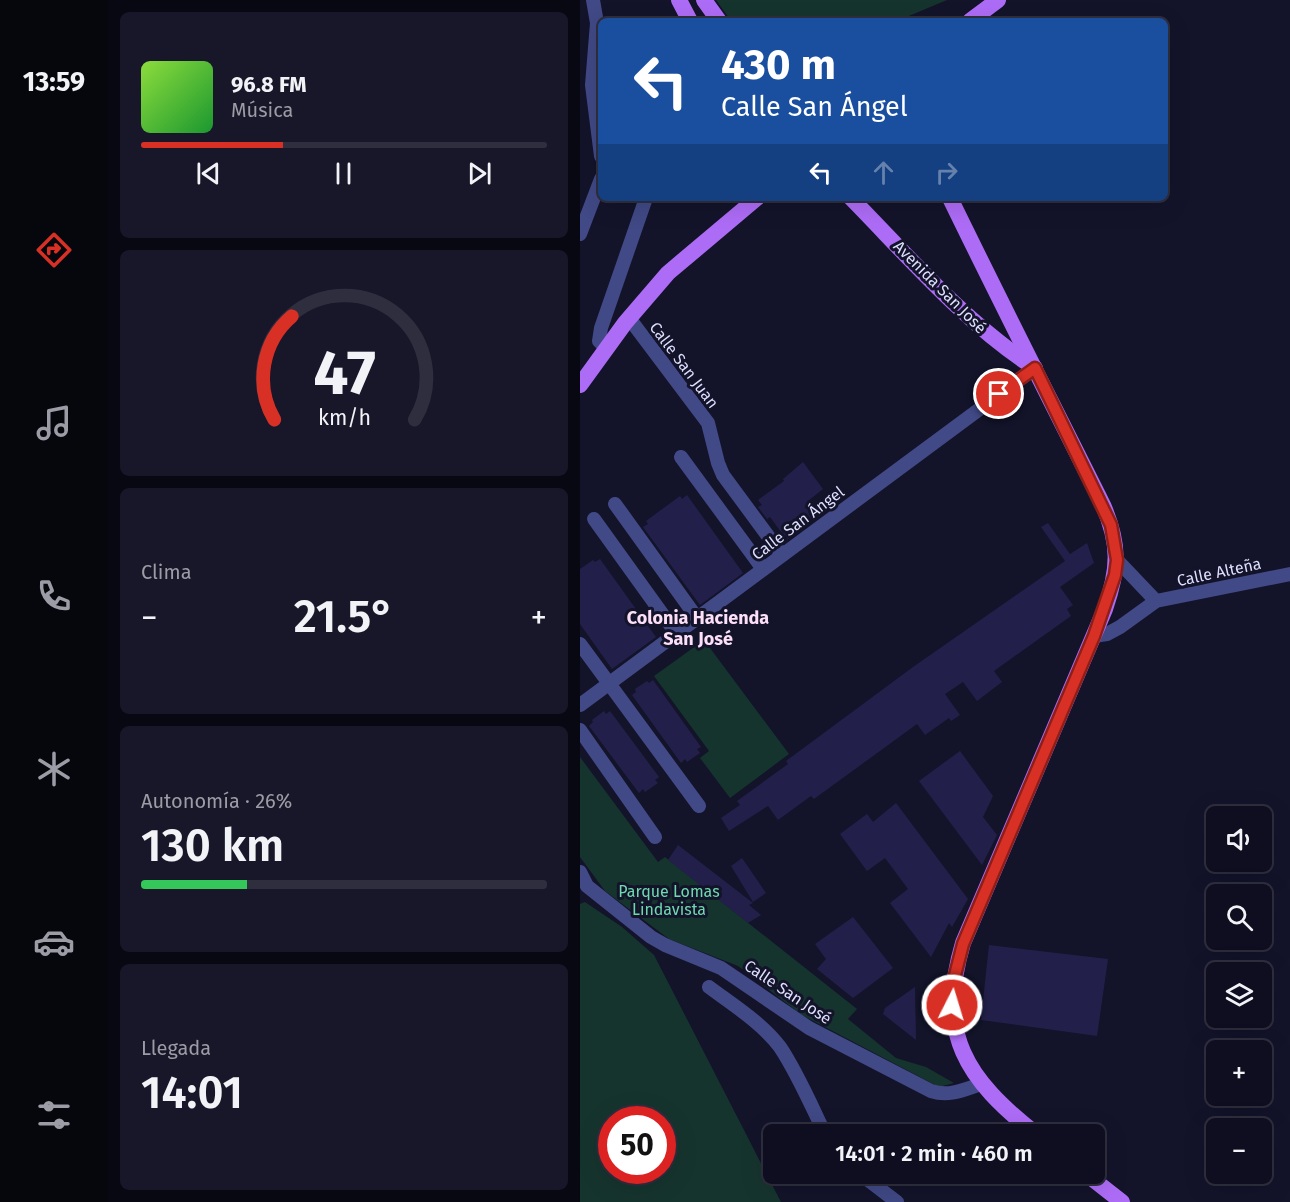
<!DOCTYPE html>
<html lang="es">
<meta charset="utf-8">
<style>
body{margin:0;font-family:"Fira Sans",sans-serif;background:#171729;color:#f1f3f6;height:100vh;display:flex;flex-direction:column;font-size:22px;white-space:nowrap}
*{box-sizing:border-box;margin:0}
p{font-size:20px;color:#9b9ca5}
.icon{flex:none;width:33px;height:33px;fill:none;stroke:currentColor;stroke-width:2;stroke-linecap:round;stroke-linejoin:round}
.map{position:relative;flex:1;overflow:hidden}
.side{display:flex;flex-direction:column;gap:12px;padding:12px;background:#080812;width:472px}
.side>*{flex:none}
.banner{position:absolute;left:18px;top:18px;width:570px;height:183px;border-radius:9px;box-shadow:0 6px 24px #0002,0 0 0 2px #2e2e3e;background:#1a4fa0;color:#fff;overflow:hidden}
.buttons{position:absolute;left:626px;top:806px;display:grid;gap:12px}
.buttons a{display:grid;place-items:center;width:66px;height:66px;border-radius:9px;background:#0e0e20;box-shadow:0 6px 24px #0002,0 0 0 2px #2e2e3e;font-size:30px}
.speed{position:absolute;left:18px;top:1106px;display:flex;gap:12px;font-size:30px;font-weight:700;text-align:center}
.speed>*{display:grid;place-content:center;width:78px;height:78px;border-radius:50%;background:#0e0e20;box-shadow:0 6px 24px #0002,0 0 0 2px #2e2e3e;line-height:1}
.speed .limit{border:9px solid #d22;background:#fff;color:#111}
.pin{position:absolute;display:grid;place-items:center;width:51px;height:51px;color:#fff;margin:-26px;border:3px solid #fff;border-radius:50%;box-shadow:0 2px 6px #0007}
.me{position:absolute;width:66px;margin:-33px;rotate:5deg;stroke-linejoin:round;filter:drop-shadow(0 0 4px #0008)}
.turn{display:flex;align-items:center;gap:21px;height:126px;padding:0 24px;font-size:27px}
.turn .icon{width:78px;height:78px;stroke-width:2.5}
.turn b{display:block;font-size:42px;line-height:51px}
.lanes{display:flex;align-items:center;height:57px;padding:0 24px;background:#0003;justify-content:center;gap:30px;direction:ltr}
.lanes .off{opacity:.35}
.big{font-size:45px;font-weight:600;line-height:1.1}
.side .widget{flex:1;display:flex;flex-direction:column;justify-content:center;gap:9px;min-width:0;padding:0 21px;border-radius:9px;background:#171729}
.side .dial{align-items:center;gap:0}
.dial svg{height:156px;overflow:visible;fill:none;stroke:#2e2e3e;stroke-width:7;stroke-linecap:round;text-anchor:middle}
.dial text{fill:#f1f3f6;stroke:none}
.song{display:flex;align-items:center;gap:18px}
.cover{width:72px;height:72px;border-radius:9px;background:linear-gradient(135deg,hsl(90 70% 55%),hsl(130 70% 35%))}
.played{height:6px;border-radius:3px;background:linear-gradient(90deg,#d93025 35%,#2e2e3e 35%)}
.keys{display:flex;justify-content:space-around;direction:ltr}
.heat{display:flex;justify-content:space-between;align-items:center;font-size:33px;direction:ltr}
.charge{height:9px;border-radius:4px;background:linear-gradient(90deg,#34c759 26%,#2e2e3e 0)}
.trip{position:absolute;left:183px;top:1124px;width:342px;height:60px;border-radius:9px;background:#0e0e20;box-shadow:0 6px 24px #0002,0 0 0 2px #2e2e3e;font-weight:600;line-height:60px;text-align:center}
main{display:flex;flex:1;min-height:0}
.tab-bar{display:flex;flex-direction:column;width:108px;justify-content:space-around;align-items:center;background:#06060d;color:#9b9ca5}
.tab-bar .icon{width:42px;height:42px}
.tab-bar .active{color:#d93025}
.tab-bar b{font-size:27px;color:#f1f3f6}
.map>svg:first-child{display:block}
.green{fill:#16342e;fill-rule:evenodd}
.building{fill:#22204a}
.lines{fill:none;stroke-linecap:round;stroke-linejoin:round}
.minor{stroke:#414986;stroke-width:14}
.major{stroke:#ad6cf6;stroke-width:16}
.route-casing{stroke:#8d1f18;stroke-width:15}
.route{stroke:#d93025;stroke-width:10}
.labels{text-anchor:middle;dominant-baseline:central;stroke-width:6;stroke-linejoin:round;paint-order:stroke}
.street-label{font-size:16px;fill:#dedffd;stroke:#13132a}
.park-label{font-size:16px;fill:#6ddaae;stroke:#13132a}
.neighbourhood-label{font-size:18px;font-weight:bold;fill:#fde0f7;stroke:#13132a}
</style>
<main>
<nav class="tab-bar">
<b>13:59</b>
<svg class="icon active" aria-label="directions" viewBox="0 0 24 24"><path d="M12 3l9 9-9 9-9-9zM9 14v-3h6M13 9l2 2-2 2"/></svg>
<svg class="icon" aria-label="music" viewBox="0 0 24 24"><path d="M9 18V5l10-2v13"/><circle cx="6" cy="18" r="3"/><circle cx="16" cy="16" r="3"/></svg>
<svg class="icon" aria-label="phone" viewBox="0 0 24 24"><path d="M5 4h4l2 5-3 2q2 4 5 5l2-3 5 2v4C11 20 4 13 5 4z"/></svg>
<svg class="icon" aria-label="climate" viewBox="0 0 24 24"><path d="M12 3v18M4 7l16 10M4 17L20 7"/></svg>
<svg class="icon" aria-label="car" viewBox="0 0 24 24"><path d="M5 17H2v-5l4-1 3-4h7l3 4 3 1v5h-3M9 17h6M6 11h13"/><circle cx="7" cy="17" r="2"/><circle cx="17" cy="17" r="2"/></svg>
<svg class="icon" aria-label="filters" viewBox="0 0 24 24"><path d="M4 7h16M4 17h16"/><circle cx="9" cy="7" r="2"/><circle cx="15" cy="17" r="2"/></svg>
</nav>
<section class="side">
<div class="widget">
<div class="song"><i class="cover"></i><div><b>96.8 FM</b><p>Música</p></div></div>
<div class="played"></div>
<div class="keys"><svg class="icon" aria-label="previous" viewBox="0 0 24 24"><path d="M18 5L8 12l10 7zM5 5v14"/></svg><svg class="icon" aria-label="pause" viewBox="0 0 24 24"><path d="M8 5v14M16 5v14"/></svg><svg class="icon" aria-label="next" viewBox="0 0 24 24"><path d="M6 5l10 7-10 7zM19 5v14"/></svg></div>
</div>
<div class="widget dial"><svg viewBox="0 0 100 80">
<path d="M14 69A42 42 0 1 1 86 69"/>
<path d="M14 69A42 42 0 0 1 23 16" stroke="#d93025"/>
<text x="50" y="56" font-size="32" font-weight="700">47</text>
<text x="50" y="72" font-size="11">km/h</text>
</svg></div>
<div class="widget"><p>Clima</p>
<div class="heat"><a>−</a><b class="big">21.5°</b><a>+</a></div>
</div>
<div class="widget"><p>Autonomía · 26%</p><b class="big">130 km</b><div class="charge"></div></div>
<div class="widget"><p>Llegada</p><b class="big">14:01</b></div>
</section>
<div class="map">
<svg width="710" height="1202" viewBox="0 0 710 1202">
<rect width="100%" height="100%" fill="#13132a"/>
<g class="green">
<path d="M 136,0 L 367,0 L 317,21 L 151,21 Z"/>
<path d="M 124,640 L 209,754 L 150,798 L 120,758 L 129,751 L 74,676 Z"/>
<path d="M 0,757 L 78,862 L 85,857 L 277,1009 L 268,1019 L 316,1058 L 346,1067 L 374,1083 L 359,1087 L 222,1015 L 158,966 L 89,939 L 25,891 L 0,857 Z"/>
<path d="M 5,902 L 42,927 L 74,955 L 201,1202 L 0,1202 L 0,904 ZM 32,1119 L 82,1119 L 82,1170 L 32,1170 Z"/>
</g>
<g class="building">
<path d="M 223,462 L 243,489 L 228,501 L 238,515 L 207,540 L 190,517 L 187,519 L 178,507 L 182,505 L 178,500 L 204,481 L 203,479 Z"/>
<path d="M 107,495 L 163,573 L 120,605 L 63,527 L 68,524 L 66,521 L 100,496 L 102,499 Z"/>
<path d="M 468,523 L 490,554 L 507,543 L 514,563 L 480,587 L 493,605 L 487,609 L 491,616 L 414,671 L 422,682 L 397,701 L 383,682 L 365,694 L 380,715 L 371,721 L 369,718 L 345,735 L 337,724 L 234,799 L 231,796 L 198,820 L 188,806 L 149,831 L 141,818 L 160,805 L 157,801 L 208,764 L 206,761 L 333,667 L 485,561 L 461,527 Z"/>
<path d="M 20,559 L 76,637 L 32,669 L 0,624 L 0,569 L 13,560 L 15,562 Z"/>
<path d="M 73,680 L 121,747 L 117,749 L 120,753 L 107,762 L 105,759 L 101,763 L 52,695 L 56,692 L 55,689 L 67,681 L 69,683 Z"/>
<path d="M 24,711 L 26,714 L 30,711 L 79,777 L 75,780 L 78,783 L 65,792 L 63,789 L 59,793 L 9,726 L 13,722 L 12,720 Z"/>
<path d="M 380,751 L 413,796 L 403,817 L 417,835 L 402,865 L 339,781 Z"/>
<path d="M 316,803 L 388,899 L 372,927 L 369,923 L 351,957 L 310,903 L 328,889 L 305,858 L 287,871 L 260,834 L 287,814 L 293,822 Z"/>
<path d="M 98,845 L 173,903 L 169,905 L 181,915 L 168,923 L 88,860 Z"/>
<path d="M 162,858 L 186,893 L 173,902 L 151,866 Z"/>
<path d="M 273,917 L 313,968 L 273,998 L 237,969 L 246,959 L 235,944 Z"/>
<path d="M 409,945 L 528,959 L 517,1036 L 401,1020 Z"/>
<path d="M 335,987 L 336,1040 L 303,1014 L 305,1008 Z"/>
</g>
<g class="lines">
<g class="minor">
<path d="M 13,0 L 17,23 L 12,85 L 21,156"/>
<path d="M 0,234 L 21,179"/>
<path d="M 49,318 L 128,423 L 138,463 L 143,475 L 202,555"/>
<path d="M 26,348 L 19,341 L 21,328 L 66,198"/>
<path d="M 101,457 L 183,569"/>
<path d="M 35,504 L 117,618"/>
<path d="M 14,519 L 96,633"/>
<path d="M 537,560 L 576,601"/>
<path d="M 514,636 L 527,634 L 540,627 L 576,601 L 710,574"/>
<path d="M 0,644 L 119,806"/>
<path d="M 0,705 L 455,368"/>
<path d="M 0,730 L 75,837"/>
<path d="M 0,872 L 7,886 L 71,937 L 85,945 L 141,968 L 229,1028 L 351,1091 C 369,1097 383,1090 401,1084"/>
<path d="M 129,987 C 153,1005 182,1023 200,1047 C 218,1074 231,1105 245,1134"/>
<path d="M 279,1173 L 317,1202"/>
</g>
<g class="major">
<path d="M 99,0 L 110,21"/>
<path d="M 124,0 L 139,21"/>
<path d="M 390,21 L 418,0"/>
<path d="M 271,198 C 328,256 386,324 455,368"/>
<path d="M 370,198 C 420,301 472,403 523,505 C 540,544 539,569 525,609 L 383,943 C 356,1034 386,1079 456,1134"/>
<path d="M 0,385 L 45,323 L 88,273 L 177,198"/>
<path d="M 505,1173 L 542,1202"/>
</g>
</g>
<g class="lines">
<g class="route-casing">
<path id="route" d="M 372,1005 L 373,983 L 383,944 L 514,636 L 535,575 L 537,560 L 531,525 L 455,368 L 419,394"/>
</g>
<use href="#route" class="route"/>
</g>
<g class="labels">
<g class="street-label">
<text transform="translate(360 287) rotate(45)">Avenida San José</text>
<text transform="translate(104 365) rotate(53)">Calle San Juan</text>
<text transform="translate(218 523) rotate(-37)">Calle San Ángel</text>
<text transform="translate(639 572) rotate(-12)">Calle Alteña</text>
<text transform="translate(208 992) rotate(34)">Calle San José</text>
</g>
<g class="park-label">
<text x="89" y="891">Parque Lomas<tspan x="89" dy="18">Lindavista</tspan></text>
</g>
<g class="neighbourhood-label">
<text x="118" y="618">Colonia Hacienda<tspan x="118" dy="21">San José</tspan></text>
</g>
</g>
</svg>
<div class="buttons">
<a><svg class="icon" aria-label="sound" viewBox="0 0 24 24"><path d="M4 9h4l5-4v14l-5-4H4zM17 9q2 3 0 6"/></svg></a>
<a><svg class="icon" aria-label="search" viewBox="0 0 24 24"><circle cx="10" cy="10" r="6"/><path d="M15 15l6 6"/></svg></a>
<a><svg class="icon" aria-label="layers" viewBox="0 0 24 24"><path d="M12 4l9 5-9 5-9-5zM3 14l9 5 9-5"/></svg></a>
<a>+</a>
<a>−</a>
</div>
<div class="speed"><div class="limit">50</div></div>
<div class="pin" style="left:419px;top:394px;background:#d93025"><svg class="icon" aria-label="arrive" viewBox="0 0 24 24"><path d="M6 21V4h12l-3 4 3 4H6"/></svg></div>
<svg class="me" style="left:372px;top:1005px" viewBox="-20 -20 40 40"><circle r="17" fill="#d93025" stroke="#fff" stroke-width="3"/><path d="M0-11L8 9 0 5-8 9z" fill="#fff"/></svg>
<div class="trip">14:01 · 2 min · 460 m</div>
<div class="banner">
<div class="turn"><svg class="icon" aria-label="left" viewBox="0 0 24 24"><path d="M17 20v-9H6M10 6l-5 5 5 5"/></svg><div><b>430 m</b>Calle San Ángel</div></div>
<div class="lanes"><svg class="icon" aria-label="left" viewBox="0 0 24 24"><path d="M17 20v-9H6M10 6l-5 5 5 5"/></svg><svg class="icon off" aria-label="ahead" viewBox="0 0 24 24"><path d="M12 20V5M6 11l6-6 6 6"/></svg><svg class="icon off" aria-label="right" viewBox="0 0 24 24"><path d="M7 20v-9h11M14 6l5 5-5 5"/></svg></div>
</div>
</div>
</main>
